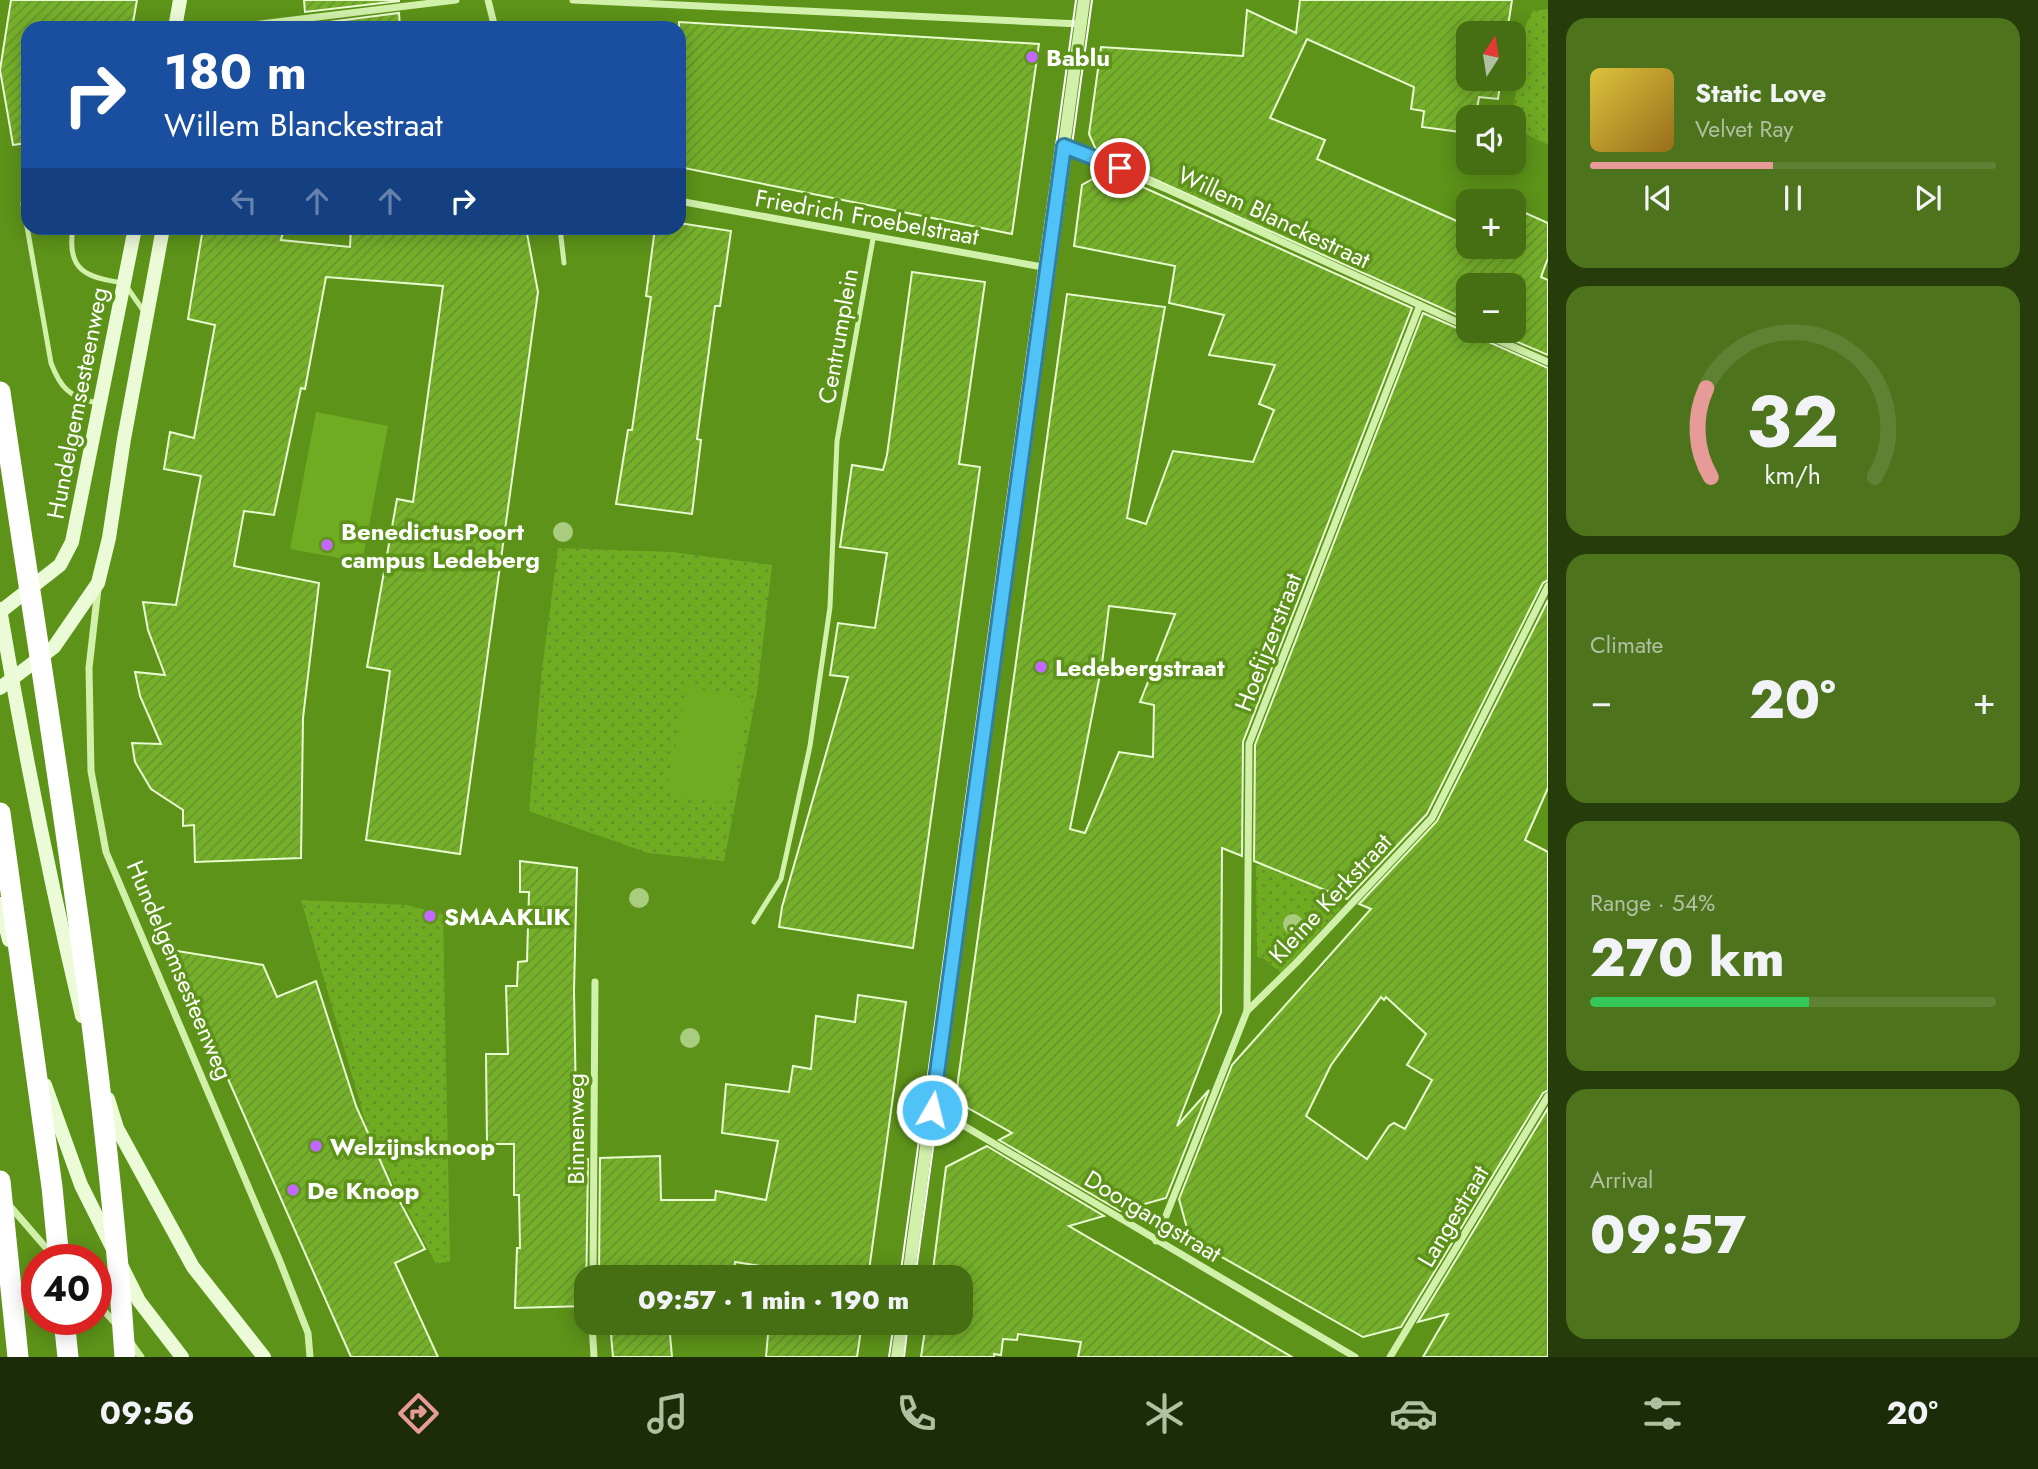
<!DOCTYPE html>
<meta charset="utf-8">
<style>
body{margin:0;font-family:Jost,sans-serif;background:#4d731c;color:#f1f3f6;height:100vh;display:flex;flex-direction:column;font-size:26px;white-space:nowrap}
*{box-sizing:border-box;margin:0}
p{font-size:23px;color:#b0c0a0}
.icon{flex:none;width:38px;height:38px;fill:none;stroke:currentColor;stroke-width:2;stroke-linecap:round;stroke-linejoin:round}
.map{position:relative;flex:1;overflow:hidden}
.details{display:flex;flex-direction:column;gap:18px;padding:18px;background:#263c0a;width:490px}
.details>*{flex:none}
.top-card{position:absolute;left:21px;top:21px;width:665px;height:214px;border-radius:21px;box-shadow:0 4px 18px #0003;background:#1a4fa0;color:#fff;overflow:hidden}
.needle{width:46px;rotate:12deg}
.buttons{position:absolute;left:1456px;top:21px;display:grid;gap:14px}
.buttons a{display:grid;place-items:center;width:70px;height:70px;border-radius:14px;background:#466e13;box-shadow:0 4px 18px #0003;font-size:35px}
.speed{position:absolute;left:21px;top:1244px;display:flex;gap:14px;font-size:35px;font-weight:700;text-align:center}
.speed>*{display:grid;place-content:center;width:91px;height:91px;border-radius:50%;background:#466e13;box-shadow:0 4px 18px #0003;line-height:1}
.speed .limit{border:10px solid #d22;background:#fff;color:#111}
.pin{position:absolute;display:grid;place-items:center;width:60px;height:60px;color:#fff;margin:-30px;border:4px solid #fff;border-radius:50%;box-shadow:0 2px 7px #0007}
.me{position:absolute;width:77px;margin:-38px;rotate:8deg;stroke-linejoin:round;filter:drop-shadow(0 0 5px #0008)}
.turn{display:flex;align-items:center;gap:24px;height:147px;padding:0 28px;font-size:32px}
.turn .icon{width:91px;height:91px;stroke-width:2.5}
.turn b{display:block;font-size:49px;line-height:60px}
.lanes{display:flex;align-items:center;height:66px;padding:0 28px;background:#0003;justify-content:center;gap:35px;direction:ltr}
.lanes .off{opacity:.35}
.big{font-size:52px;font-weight:800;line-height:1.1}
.details .tile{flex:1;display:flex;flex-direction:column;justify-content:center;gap:10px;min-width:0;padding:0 24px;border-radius:21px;background:#4d731c}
.details .dial{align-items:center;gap:0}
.dial svg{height:182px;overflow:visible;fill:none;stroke:#5e8133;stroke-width:7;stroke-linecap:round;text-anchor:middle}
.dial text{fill:#f1f3f6;stroke:none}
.song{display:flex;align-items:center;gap:21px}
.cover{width:84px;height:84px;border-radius:10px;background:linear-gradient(135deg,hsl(50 70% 55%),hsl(40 70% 35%))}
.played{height:7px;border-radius:4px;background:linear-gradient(90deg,#e69b98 45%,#5e8133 45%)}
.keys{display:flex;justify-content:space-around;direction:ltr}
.heat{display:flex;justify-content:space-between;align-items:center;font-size:38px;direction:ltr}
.charge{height:10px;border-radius:5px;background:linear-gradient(90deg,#34c759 54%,#5e8133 0)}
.trip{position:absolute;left:574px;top:1265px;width:399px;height:70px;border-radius:21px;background:#466e13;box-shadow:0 4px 18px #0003;font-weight:800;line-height:70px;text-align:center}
.tab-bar{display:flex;height:112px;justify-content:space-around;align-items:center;background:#1c2c08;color:#b0c0a0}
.tab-bar .icon{width:49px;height:49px}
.tab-bar .on{color:#e69b98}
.tab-bar b{font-size:32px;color:#f1f3f6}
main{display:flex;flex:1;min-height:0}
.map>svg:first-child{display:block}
.grass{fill:url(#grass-dots)}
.garden{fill:#70ac22}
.building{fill:url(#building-hatch);stroke:#e9fbd0;stroke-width:2;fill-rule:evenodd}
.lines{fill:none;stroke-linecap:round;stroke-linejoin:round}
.service{stroke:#d1f0aa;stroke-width:5}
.minor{stroke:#d1f0aa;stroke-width:7}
.tertiary{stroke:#d1f0aa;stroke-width:12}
.secondary{stroke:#ebfbd7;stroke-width:14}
.motorway{stroke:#fff;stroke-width:21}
.tram{stroke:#fff;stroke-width:2}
.motorway-bridge{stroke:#fff;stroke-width:21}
.tree{fill:#aacc7e}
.route-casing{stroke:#337fa1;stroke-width:18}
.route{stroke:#4fc3f7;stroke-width:12}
.poi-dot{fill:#c268ff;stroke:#5d9319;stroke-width:2.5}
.labels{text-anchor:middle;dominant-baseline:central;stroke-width:7;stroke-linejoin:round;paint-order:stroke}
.poi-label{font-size:24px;font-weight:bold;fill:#fff;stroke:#5d9319;text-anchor:start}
.street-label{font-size:24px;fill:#fff;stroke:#5d9319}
</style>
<main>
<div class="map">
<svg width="1548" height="1357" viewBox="0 0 1548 1357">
<defs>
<pattern id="grass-dots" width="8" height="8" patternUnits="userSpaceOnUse" patternTransform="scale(1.75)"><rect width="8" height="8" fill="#70ac22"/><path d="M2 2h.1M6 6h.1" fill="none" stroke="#658f2f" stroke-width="1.8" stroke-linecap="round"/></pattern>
<pattern id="building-hatch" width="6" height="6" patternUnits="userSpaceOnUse" patternTransform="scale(1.75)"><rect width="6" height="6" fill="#75b128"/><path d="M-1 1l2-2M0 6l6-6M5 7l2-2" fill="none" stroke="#699333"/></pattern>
</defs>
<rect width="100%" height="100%" fill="#5d9319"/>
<g class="grass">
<path d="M 1548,9 L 1548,145 L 1514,128 L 1512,117 L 1526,24 L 1533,11 Z"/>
<path d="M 558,548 L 672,552 L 772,565 L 757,692 L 724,861 L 648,853 L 529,811 L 542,670 Z"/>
<path d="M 1256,865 L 1264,865 L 1334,894 L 1342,907 L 1281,973 L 1263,958 L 1257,957 Z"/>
<path d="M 301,900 L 407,905 L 443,914 L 450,1261 L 436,1264 L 371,1141 Z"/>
</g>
<g class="garden">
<path d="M 316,412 L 388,426 L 362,562 L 290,549 Z"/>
<path d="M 687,687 L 749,699 L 729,804 L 666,792 Z"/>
</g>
<g class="building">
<path d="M 11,0 L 137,0 L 132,28 L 28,28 L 28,143 L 13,145 L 0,70 Z"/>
<path d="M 304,0 L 399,0 L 399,1 L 305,12 Z"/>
<path d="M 1300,0 L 1512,0 L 1507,33 L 1468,33 L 1468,79 L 1501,79 L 1498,99 L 1479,97 L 1476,117 L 1468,117 L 1468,133 L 1422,127 L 1424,111 L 1411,109 L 1414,87 L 1307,39 L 1270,118 L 1325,140 L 1317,159 L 1468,226 L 1468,247 L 1514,247 L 1514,208 L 1548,223 L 1548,258 L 1541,277 L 1548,280 L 1548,355 L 1492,331 L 1514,331 L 1514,285 L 1468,285 L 1468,320 L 1098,154 L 1089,134 L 1101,47 L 1243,56 L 1247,10 L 1296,33 Z"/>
<path d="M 399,13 L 400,28 L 306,28 L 305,25 Z"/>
<path d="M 679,22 L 1039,44 L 1012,234 L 679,167 Z"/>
<path d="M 1107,171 L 1412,308 L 1243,742 L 1242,856 L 1222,848 L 1221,1012 L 1177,1126 L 1209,1090 L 1166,1198 L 1120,1211 L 999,1140 L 1012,1133 L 961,1104 L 956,1095 L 1067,294 L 1165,307 L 1127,518 L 1146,524 L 1173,451 L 1253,462 L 1274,410 L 1259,404 L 1275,365 L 1209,355 L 1224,315 L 1169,303 L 1175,266 L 1074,246 L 1082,185 ZM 1109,606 L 1175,614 L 1140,702 L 1154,705 L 1153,757 L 1119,752 L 1085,833 L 1070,829 L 1102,664 Z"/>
<path d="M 679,223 L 731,231 L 720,306 L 715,306 L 697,439 L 701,440 L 692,514 L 616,504 L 628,430 L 632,430 L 651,297 L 646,296 L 655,228 L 679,228 Z"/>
<path d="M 203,228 L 284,228 L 281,240 L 350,247 L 351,228 L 526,228 L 538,292 L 460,854 L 366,840 L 390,671 L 367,667 L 397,499 L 413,502 L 443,286 L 326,277 L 305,389 L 301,388 L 274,515 L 244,511 L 234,566 L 319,583 L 303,718 L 301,858 L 195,862 L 194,825 L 183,826 L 183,810 L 151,789 L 135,762 L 132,743 L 161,744 L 140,696 L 135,672 L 165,675 L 148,630 L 143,602 L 176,605 L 201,476 L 164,469 L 170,432 L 194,438 L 215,325 L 188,319 Z"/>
<path d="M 912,272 L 985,282 L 959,464 L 980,467 L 913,948 L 779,927 L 782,907 L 848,677 L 830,675 L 838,623 L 875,628 L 887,553 L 840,547 L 852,465 L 883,470 L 887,455 Z"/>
<path d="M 1423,313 L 1548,368 L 1548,580 L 1543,583 L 1427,814 L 1347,899 L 1254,861 L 1255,745 Z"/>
<path d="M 1548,600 L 1548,788 L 1525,840 L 1548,852 L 1548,1090 L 1543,1093 L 1401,1327 L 1363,1337 L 1190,1239 L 1179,1199 L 1232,1065 L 1371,909 L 1359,904 L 1437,821 ZM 1381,997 L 1384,1000 L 1386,997 L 1426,1034 L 1407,1065 L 1432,1080 L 1405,1129 L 1394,1123 L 1389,1126 L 1367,1159 L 1306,1116 L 1331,1065 Z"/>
<path d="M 520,861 L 577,868 L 574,991 L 577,1159 L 588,1159 L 586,1306 L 515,1308 L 517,1248 L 520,1248 L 519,1195 L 514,1195 L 514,1144 L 487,1144 L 486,1054 L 508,1054 L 506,986 L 517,986 L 518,962 L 527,961 L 529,892 L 520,892 Z"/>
<path d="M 171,950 L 263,965 L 277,997 L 316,981 L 356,1106 L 391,1185 L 425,1249 L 395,1263 L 438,1357 L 351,1357 Z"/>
<path d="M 858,995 L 906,1002 L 868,1278 L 804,1278 L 805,1273 L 735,1262 L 733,1278 L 599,1278 L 600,1158 L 660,1156 L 661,1200 L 715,1200 L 716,1191 L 766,1200 L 778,1141 L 722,1133 L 726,1084 L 789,1092 L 793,1066 L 811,1069 L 816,1016 L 855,1022 Z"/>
<path d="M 1548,1108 L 1548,1357 L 1423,1357 L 1448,1314 L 1418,1322 Z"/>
<path d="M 987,1146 L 1104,1216 L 1069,1226 L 1292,1357 L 1078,1357 L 1081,1342 L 1018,1334 L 1017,1340 L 1003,1339 L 1001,1355 L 994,1354 L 994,1357 L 921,1357 L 926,1323 L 961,1323 L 961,1278 L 932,1278 L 946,1167 Z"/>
<path d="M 610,1323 L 669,1323 L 672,1357 L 613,1357 Z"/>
<path d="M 769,1323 L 862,1323 L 857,1357 L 766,1357 Z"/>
</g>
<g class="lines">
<g class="service">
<path d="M 23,204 L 51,363 C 60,387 70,398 97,403"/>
<path d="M 73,228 C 66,270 86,278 124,283 L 145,313"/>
<path d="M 560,228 L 564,263"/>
<path d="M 754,922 L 781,879 L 810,746 L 830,607 L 837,441 L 873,239"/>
</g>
<g class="minor">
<path d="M 488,0 L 495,28"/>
<path d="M 573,0 L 1080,24"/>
<path d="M 227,28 L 456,0"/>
<path d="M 1064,146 L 1169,190 L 1468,327"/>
<path d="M 679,201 L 1048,268"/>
<path d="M 1477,331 L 1548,362"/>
<path d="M 98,589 L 89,668 L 91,771 L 106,852 L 279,1259 L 308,1333 L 310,1357"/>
<path d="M 1247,1011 L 1249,744 L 1420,305"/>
<path d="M 932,1110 L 939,1111 L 1355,1357"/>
<path d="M 9,1205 L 54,1257"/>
<path d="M 1156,1241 L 1247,1011 L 1296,963 L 1432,818 L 1548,586"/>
<path d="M 593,1278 L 595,982"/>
<path d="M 96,1302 L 117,1325"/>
<path d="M 592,1323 L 594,1357"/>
<path d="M 131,1343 L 141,1357"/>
<path d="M 1390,1357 L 1548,1096"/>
</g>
<g class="tertiary">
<path d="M 908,1278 L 1084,0"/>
<path d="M 897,1357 L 902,1323"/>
</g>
<g class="secondary">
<path d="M 175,28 L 180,0"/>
<path d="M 0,609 C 23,746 50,881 82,1016"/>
<path d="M 0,612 L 60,565 L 72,542 L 135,228"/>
<path d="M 0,688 L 54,647 L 98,583 L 109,538 L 124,439 L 163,228"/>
<path d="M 0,904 L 9,940"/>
<path d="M 45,1085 L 81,1185 L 112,1247"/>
<path d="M 108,1099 L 117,1128 L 193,1267 L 264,1357"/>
<path d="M 121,1265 L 139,1301 L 182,1357"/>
</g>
<path class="motorway" d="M 64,1320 L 68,1357"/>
<g class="tram">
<path d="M 900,1278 L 1076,0"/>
<path d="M 915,1278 L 1092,0"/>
<path d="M 889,1357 L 894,1323"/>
<path d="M 904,1357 L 908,1323"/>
</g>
<g class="motorway-bridge">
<path d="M 0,392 C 47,712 103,1033 125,1357"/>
<path d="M 0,813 L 52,1187 L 59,1260"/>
<path d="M 0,1181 L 18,1357"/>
</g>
</g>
<g class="tree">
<circle cx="563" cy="532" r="10"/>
<circle cx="639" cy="898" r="10"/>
<circle cx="1293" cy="924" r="10"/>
<circle cx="690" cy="1038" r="10"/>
</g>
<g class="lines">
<g class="route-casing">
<path id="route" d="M 932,1110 L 1064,146 L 1120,168"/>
</g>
<use href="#route" class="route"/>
</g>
<g class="poi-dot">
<circle cx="1032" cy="57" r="7"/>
<circle cx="327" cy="545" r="7"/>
<circle cx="1041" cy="667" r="7"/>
<circle cx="430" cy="916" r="7"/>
<circle cx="316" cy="1146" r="7"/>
<circle cx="293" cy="1190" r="7"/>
</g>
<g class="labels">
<g class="poi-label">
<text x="1046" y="57">Bablu</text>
<text x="341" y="531">BenedictusPoort<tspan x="341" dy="28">campus Ledeberg</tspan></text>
<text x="1055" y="667">Ledebergstraat</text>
<text x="444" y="916">SMAAKLIK</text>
<text x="330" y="1146">Welzijnsknoop</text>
<text x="307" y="1190">De Knoop</text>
</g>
<g class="street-label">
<text transform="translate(867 217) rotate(10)">Friedrich Froebelstraat</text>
<text transform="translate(1274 217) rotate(25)">Willem Blanckestraat</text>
<text transform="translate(838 336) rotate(-80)">Centrumplein</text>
<text transform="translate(77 403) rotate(-79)">Hundelgemsesteenweg</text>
<text transform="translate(1268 642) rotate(-69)">Hoefijzerstraat</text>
<text transform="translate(1330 898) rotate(-47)">Kleine Kerkstraat</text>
<text transform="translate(180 970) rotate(67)">Hundelgemsesteenweg</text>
<text transform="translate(575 1129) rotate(-90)">Binnenweg</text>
<text transform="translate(1153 1216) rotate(31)">Doorgangstraat</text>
<text transform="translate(1453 1216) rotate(-59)">Langestraat</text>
</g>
</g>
</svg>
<div class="buttons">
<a><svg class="needle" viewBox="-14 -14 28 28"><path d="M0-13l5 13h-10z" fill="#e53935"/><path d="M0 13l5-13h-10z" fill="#b0c0a0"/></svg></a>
<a><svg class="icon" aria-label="sound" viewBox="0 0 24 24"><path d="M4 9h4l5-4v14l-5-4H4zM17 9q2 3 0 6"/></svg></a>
<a>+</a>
<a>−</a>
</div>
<div class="speed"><div class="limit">40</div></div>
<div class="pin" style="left:1120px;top:168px;background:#d93025"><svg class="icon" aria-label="arrive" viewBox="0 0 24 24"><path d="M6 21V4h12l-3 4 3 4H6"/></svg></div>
<svg class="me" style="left:932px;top:1110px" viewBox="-20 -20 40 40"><circle r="17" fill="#4fc3f7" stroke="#fff" stroke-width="3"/><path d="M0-11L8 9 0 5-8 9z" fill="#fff"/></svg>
<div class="trip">09:57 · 1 min · 190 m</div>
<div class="top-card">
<div class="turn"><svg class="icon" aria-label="right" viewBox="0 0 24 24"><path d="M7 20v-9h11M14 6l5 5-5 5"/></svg><div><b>180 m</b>Willem Blanckestraat</div></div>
<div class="lanes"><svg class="icon off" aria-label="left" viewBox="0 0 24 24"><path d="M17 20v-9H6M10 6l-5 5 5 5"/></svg><svg class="icon off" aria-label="ahead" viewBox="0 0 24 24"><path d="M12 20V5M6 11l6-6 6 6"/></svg><svg class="icon off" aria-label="ahead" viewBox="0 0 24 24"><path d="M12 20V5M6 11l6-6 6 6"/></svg><svg class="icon" aria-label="right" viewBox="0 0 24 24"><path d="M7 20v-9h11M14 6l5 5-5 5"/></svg></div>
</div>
</div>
<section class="details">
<div class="tile">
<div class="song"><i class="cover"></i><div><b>Static Love</b><p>Velvet Ray</p></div></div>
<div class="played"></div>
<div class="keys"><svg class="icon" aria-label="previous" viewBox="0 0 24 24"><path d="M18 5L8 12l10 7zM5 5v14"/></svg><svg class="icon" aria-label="pause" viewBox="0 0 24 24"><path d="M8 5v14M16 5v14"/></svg><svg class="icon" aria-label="next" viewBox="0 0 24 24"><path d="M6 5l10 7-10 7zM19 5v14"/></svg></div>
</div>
<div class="tile dial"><svg viewBox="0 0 100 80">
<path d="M14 69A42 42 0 1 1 86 69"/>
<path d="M14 69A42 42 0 0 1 12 30" stroke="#e69b98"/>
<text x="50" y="56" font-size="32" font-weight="700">32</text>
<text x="50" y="72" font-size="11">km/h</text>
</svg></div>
<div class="tile"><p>Climate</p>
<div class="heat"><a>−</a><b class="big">20°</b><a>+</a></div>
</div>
<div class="tile"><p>Range · 54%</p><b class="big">270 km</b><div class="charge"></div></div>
<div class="tile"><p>Arrival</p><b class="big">09:57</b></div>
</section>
</main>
<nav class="tab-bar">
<b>09:56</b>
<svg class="icon on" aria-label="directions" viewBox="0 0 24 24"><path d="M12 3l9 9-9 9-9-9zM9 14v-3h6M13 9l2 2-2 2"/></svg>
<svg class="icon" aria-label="music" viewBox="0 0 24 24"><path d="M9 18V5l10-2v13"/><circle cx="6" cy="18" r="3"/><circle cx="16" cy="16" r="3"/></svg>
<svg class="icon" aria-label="phone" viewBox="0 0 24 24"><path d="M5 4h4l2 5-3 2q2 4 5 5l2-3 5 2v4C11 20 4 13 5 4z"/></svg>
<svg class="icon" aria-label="climate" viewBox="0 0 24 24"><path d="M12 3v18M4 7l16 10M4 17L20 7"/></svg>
<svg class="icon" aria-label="car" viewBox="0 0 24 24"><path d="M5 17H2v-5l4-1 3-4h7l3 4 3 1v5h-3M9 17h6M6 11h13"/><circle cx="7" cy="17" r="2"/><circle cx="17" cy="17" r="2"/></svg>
<svg class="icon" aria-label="filters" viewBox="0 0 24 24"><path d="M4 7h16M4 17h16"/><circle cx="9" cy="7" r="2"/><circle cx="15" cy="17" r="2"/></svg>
<b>20°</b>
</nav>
